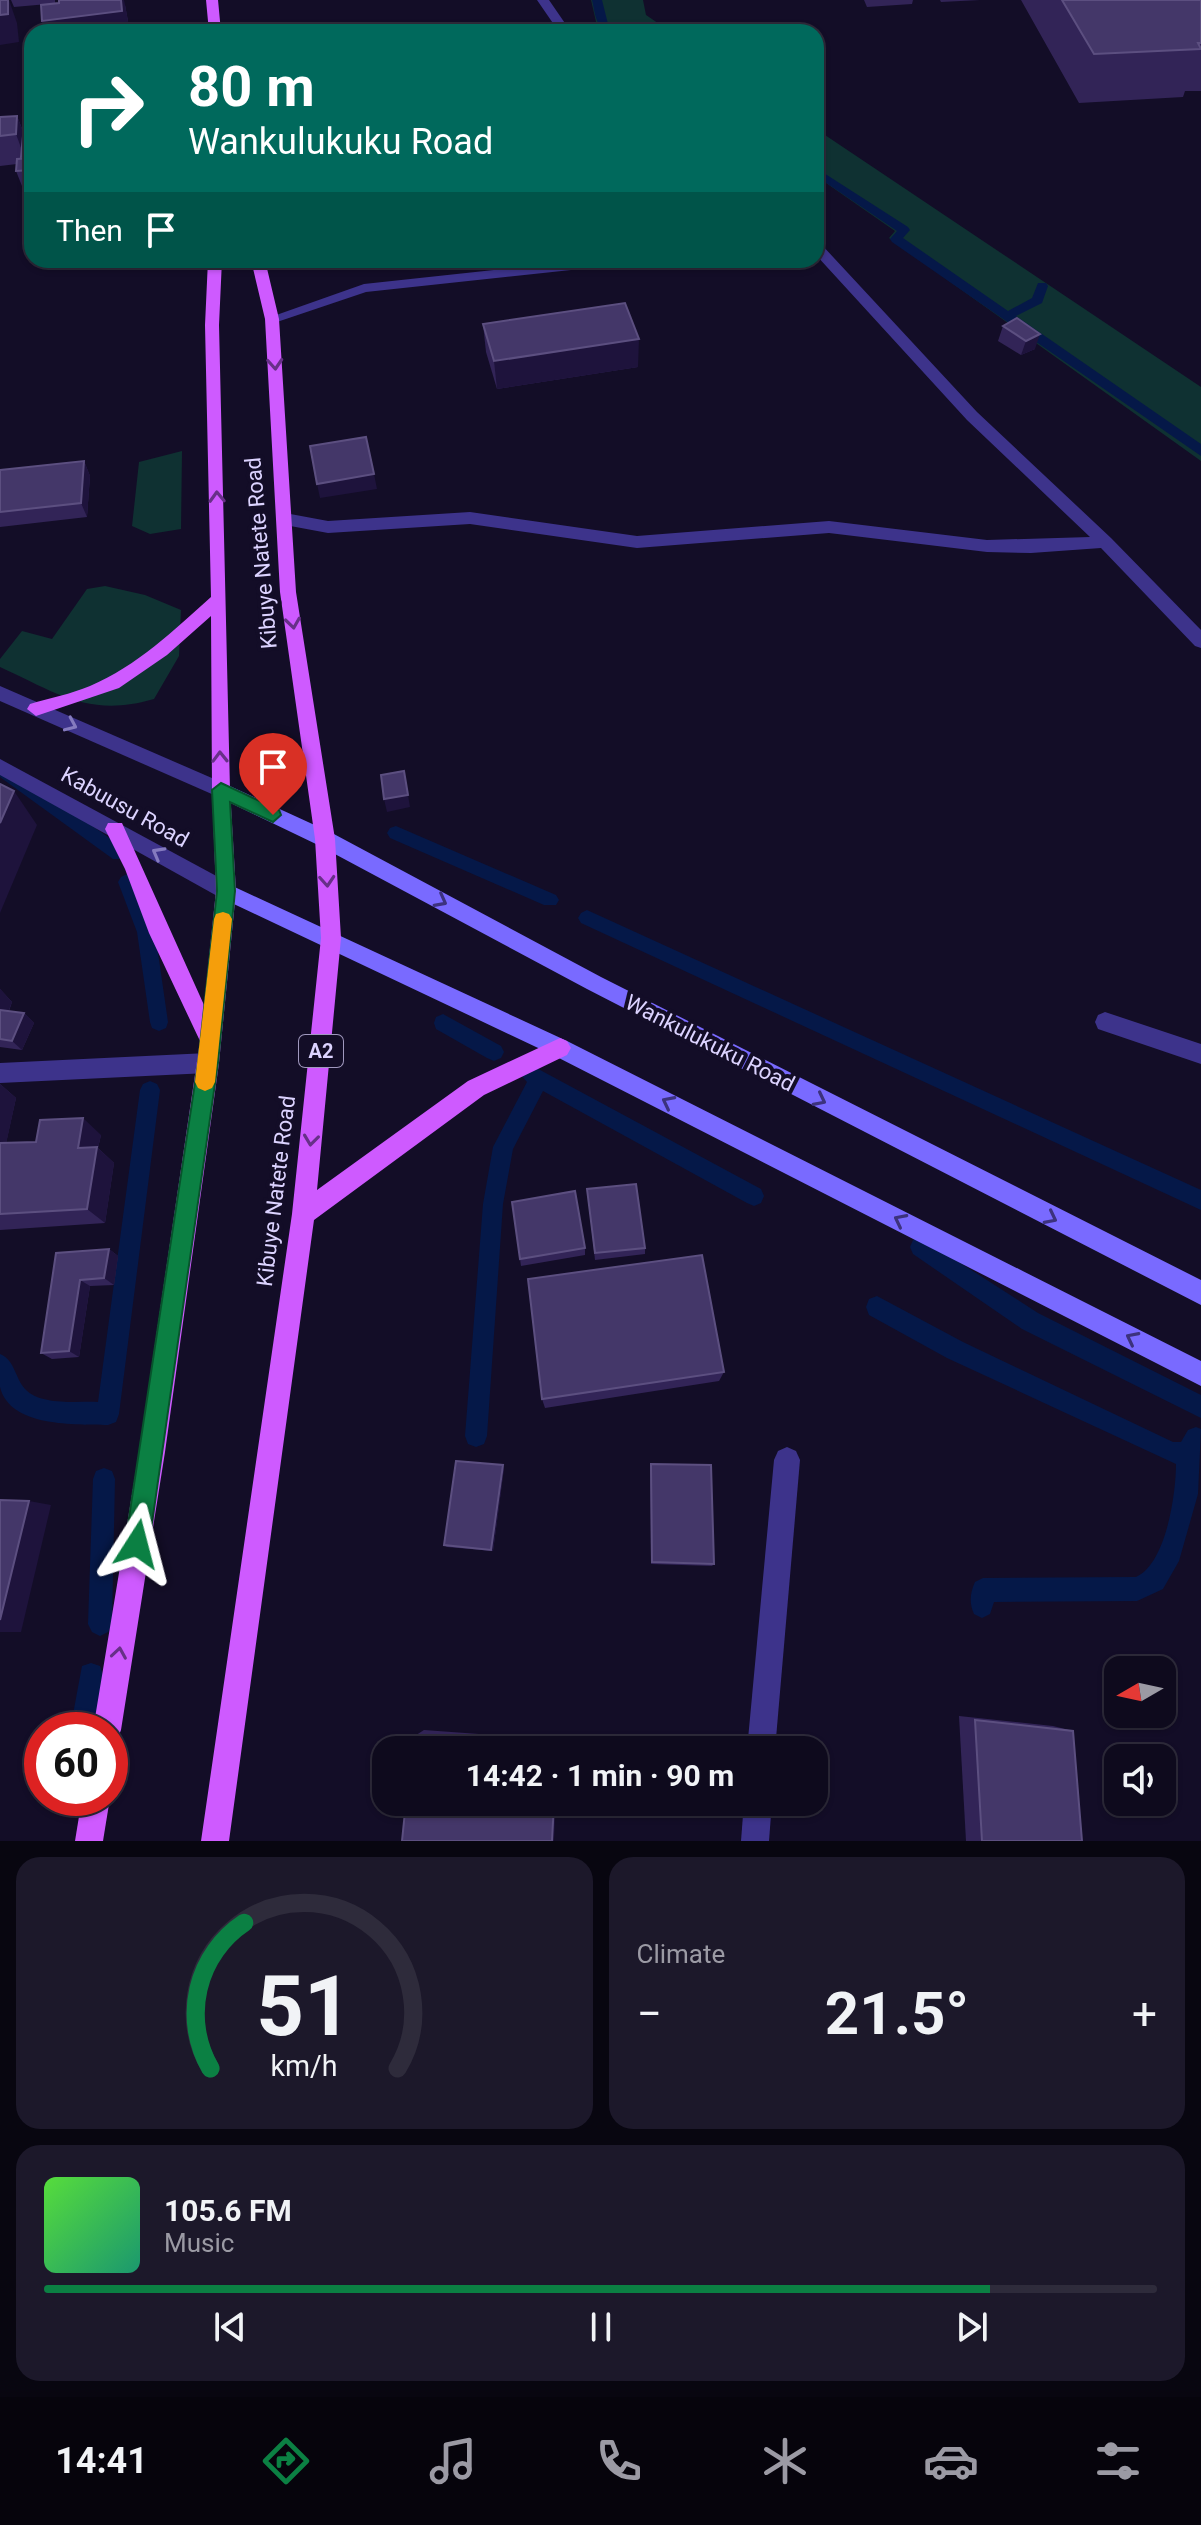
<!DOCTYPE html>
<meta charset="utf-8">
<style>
body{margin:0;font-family:Roboto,sans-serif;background:#1c182a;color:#f1f3f6;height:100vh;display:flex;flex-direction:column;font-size:30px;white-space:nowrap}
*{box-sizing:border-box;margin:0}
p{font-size:26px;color:#9b9aa4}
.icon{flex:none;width:44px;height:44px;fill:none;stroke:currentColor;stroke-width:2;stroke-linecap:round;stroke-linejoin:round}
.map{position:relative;height:1841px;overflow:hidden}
.details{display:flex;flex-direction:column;gap:16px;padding:16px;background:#080610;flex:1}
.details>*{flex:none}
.hud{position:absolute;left:24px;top:24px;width:800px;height:244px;border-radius:24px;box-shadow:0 2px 6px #0004,0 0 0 2px #2e2b3b;background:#00695c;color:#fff;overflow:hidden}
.needle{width:52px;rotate:261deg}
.tools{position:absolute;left:1104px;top:1656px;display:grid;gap:16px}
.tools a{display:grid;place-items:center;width:72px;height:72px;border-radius:16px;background:#0e0a1d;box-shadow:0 2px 6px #0004,0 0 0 2px #2e2b3b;font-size:40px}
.speed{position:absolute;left:24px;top:1712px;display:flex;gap:16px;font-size:40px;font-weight:700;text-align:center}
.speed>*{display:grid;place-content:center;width:104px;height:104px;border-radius:50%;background:#0e0a1d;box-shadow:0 2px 6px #0004,0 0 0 2px #2e2b3b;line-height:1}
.speed .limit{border:12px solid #d22;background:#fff;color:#111}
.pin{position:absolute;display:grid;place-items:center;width:68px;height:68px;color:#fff;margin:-82px -34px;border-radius:50% 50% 50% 0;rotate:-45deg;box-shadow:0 0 8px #0007}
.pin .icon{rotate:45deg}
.me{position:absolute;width:88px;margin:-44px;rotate:9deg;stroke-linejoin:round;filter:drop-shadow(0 0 6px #0008)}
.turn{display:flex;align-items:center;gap:28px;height:168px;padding:0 32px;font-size:36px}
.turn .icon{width:104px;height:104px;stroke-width:2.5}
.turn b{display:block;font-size:56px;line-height:68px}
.then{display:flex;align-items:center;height:76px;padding:0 32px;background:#0003;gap:16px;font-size:30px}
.big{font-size:60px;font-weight:700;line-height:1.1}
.details .widget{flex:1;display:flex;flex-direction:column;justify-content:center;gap:12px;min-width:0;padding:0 28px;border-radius:24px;background:#1c182a}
.details .dial{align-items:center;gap:0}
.dial svg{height:208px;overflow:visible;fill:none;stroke:#2e2b3b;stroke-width:7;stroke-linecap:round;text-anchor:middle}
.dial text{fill:#f1f3f6;stroke:none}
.song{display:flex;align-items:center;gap:24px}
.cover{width:96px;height:96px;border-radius:12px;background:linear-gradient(135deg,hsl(110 70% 55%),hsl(160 70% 35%))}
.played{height:8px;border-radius:4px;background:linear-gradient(90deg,#0b8043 85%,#2e2b3b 85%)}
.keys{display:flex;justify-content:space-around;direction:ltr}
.heat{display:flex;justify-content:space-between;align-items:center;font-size:44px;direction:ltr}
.details .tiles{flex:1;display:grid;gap:16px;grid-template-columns:1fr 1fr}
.widget:last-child{grid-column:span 2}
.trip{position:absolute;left:372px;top:1736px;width:456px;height:80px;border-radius:24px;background:#0e0a1d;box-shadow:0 2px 6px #0004,0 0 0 2px #2e2b3b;font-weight:700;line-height:80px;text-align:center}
.menu{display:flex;height:128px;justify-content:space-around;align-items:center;background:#06040c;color:#9b9aa4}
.menu .icon{width:56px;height:56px}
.menu .selected{color:#0b8043}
.menu b{font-size:36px;color:#f1f3f6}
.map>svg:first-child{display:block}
.green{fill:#0f3132}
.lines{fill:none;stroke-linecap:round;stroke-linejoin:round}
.stream{fill:#051848;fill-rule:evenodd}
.service{fill:#3d338b;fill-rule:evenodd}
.minor{fill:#3d338b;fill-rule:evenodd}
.tertiary{fill:#3d338b;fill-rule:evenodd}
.secondary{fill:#796aff;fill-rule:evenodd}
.primary{fill:#ce5aff;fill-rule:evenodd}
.wall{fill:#322457}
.shaded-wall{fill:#1e133c}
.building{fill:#443769;stroke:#5c4f80;stroke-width:2}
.oneway{stroke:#673088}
.oneway2{stroke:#857bbf}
.oneway3{stroke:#3c327d}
.route{fill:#0b8043;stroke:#07532c;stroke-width:2}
.slow{fill:#f59e0b}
.labels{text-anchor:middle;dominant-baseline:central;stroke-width:8;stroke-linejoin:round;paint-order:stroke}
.shield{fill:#130d27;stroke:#a098be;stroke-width:2}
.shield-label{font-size:20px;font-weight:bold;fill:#dcd3ff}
.street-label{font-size:22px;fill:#dcd3ff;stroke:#130d27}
</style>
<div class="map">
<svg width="1201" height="1841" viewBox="0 0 1201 1841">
<rect width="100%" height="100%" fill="#130d27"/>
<g class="green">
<path d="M 591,0 L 643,0 L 646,15 L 671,32 L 606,32 L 597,26 Z"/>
<path d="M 816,129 L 1201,387 L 1201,461 L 889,238 L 895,231 L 816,176 Z"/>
<path d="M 182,451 L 181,529 L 150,534 L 132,526 L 139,462 Z"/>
<path d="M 105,586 L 145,595 L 181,610 L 179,656 L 154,699 C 89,718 57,693 0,667 L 0,659 L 22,631 L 52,639 L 87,589 Z"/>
</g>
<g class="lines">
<g class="stream">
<path d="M 592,0 L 602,0 L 608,24 L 617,32 C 596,32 596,18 592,0 Z"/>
<path d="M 816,168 L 908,227 L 910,230 L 903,238 L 1008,311 L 1032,298 L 1038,283 L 1046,283 L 1048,286 L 1042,303 L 1016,316 L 1201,444 L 1201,456 L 892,242 L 890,239 L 897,231 L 816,176 Z"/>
<path d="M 0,761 L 125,849 L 128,854 L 125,859 L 113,859 L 0,777 Z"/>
<path d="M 396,826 L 556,895 L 559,900 L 556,905 L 544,905 L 390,838 L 387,833 L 390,828 Z"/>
<path d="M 127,874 L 133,877 L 155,932 L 168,1022 L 166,1028 L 159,1031 L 152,1028 L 150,1022 L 137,932 L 118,882 L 121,877 Z"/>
<path d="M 587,910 L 1201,1190 L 1201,1210 L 581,923 L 578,918 L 581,913 Z"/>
<path d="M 443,1014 L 501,1046 L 504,1052 L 501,1058 L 494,1061 L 487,1058 L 436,1029 L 434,1023 L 436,1017 Z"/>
<path d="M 529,1064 L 761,1189 L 764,1196 L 761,1203 L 754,1206 L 747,1203 L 543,1091 L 513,1149 L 503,1204 L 487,1436 L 484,1444 L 476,1447 L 468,1444 L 465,1436 L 483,1204 L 493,1147 L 527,1082 L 519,1073 L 522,1067 Z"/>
<path d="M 150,1081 L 157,1084 L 160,1090 L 119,1414 L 116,1422 L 108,1425 C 76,1424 10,1428 0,1387 C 0,1377 0,1364 0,1354 C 15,1360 15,1378 25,1389 C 41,1406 77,1401 98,1402 L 140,1090 L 143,1084 Z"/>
<path d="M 920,1237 L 1038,1313 L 1201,1395 L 1201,1418 L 1022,1329 L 913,1254 L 910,1247 L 913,1240 Z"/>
<path d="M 877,1296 L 963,1342 L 1173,1442 L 1181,1442 L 1188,1430 L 1196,1427 L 1201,1429 L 1198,1494 L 1179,1561 L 1163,1589 L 1137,1601 L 994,1602 L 990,1614 L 982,1618 L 974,1614 C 969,1603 970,1593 975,1582 L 983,1578 L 1136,1577 C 1166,1564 1176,1494 1176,1464 L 947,1358 L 869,1315 L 866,1307 L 869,1299 Z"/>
<path d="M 104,1468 L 112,1471 L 115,1479 L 112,1624 L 108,1632 L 100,1636 L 92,1632 L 88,1624 L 93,1479 L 96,1471 Z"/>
<path d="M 91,1663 L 100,1666 L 103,1675 L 95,1725 L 93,1730 L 73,1730 L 71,1725 L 82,1666 Z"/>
</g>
<g class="service">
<path d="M 537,0 L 549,0 L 571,32 L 559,32 Z"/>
<path d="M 816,243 L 821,244 L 977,412 L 1111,538 L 1201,630 L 1201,648 L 1195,646 L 1101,548 L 1031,553 L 987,552 L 829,533 L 637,548 L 470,524 L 328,533 L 285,525 L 277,519 L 285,513 L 328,521 L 470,512 L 637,536 L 829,521 L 987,540 L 1090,537 L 967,420 L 816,255 Z"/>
<path d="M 588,260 L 634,260 L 627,264 L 366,292 L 277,322 L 267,322 L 265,319 L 364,284 Z"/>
<path d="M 1105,1012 L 1201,1044 L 1201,1064 L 1098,1029 L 1095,1022 L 1098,1015 Z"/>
<path d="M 787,1447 L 796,1451 L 800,1460 L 775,1750 L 747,1750 L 774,1460 L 778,1451 Z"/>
<path d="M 744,1802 L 772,1802 L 769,1841 L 741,1841 Z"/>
</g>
<path class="minor" d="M 208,1053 L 216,1056 L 219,1063 L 216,1070 L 208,1073 L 0,1083 L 0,1063 Z"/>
<g class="tertiary">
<path d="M 0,686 L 228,785 L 230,790 L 228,795 L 214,795 L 0,701 Z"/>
<path d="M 0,759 L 233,885 L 236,891 L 233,897 L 226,899 L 219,897 L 0,775 Z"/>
</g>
<g class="secondary">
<path d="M 221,782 L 332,833 L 601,977 L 1201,1280 L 1201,1305 L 587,989 L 318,845 L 214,795 L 212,790 L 214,785 Z"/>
<path d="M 226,883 L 567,1041 L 1201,1361 L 1201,1386 L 553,1055 L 219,897 L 216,891 L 219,885 Z"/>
</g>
<g class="primary">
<path d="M 206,0 L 218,0 L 221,32 L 209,32 Z"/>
<path d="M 208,260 L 222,260 L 219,325 L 230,790 L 236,891 L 219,1063 L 165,1452 L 121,1730 L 117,1740 L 110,1743 L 110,1730 L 93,1730 L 139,1452 L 200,1041 L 149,933 L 125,869 L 105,829 L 108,823 L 122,823 L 204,1005 L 216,891 L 212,790 L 211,616 L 167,655 L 119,688 L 36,716 L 27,709 L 30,704 C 50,698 71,694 90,686 C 137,666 174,630 211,597 L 205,325 Z"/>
<path d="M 251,260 L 265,260 L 279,319 L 296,592 L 335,839 L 341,938 L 317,1190 L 468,1081 L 560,1038 L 567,1041 L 571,1048 L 567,1055 L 484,1095 L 314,1220 L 229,1841 L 201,1841 L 292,1214 L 321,938 L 315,839 L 280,592 L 265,319 Z"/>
<path d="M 82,1798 L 110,1798 L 103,1841 L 75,1841 Z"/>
</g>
</g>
<g class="wall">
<path d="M 11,0 L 55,0 L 55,3 L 125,5 L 130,32 L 46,32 L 42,21 L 48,4 L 14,7 Z"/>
<path d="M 864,0 L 913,0 L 912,4 L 867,7 Z"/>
<path d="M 940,0 L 980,0 L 941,2 Z"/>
<path d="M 1021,0 L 1201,0 L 1201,91 L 1185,91 L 1183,97 L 1079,103 Z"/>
<path d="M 17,116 L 25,136 L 32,135 L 32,185 L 22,186 L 16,171 L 17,164 L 0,166 L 0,117 Z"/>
<path d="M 1017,318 L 1035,349 L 1021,355 L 998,341 L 1003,326 Z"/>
<path d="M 483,324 L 638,367 L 497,389 L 486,352 Z"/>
<path d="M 84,461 L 90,476 L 87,517 L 0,527 L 0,470 Z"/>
<path d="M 0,989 L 12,1002 L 9,1011 L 24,1013 L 34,1023 L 22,1050 L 0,1047 Z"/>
<path d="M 0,1084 L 16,1098 L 6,1143 L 36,1142 L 101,1135 L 98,1148 L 114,1163 L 105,1223 L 0,1230 Z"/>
<path d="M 587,1189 L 645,1248 L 645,1254 L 595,1260 Z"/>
<path d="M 585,1248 L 585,1255 L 521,1266 L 520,1259 Z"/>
<path d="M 109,1249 L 118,1256 L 114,1285 L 90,1286 L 79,1357 L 52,1359 L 41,1353 L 56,1253 Z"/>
<path d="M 724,1372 L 719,1381 L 545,1408 L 542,1399 Z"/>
<path d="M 651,1464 L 714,1564 L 712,1566 L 651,1564 L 650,1467 Z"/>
<path d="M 504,1468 L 493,1551 L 447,1547 L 444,1545 Z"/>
<path d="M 959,1716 L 1053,1726 L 1073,1731 L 1082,1841 L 966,1841 Z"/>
<path d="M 424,1730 L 560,1740 L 559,1750 L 413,1737 Z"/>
</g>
<g class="shaded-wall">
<path d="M 8,0 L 9,0 L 17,23 L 19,42 L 0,45 L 0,15 Z"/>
<path d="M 121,0 L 124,0 L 125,5 L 130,32 L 46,32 L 42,21 Z"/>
<path d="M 17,116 L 32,155 L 32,170 L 26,170 L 21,157 L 24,156 L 16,134 Z"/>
<path d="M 1040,334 L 1035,349 L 1021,355 L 1026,341 Z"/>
<path d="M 639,339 L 638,367 L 497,389 L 494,361 Z"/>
<path d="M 84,461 L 90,476 L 87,517 L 81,503 Z"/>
<path d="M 374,474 L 377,489 L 320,498 L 317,484 Z"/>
<path d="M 404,771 L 410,807 L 387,812 L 384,799 Z"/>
<path d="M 14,791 L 37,825 L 0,913 L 0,823 Z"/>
<path d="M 0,989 L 12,1002 L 0,1033 Z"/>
<path d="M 24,1013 L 34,1023 L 22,1050 L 12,1041 Z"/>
<path d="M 0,1084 L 16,1098 L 0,1172 Z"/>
<path d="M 83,1118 L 101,1135 L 98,1148 L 114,1163 L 105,1223 L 87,1209 L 78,1148 Z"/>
<path d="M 109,1249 L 118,1256 L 114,1285 L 104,1278 Z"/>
<path d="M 80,1280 L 90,1286 L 79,1357 L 69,1351 Z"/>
<path d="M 503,1465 L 504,1468 L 493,1551 L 491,1550 Z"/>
<path d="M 29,1501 L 51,1505 L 21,1632 L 0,1632 L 0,1620 Z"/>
<path d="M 554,1802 L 556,1802 L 554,1841 L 552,1841 Z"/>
</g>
<g class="building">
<path d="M 0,0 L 8,0 L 8,14 L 0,15 Z"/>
<path d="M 59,0 L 121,0 L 122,11 L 42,21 L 41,5 L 59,3 Z"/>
<path d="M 1062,0 L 1201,0 L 1201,43 L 1198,43 L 1201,49 L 1094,54 Z"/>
<path d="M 116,28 L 118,32 L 93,32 Z"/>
<path d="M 17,116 L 16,134 L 0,136 L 0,117 Z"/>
<path d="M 32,135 L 32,155 L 21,157 L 23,136 Z"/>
<path d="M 32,158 L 32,170 L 16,171 L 17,159 Z"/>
<path d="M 625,303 L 639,339 L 494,361 L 483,324 Z"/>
<path d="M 1017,318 L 1040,334 L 1026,341 L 1003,326 Z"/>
<path d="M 366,437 L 374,474 L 317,484 L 310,446 Z"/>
<path d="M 84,461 L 81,503 L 0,512 L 0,470 Z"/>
<path d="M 404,771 L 408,795 L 384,799 L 381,775 Z"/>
<path d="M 0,784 L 14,791 L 0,823 Z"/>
<path d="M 0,1010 L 24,1013 L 12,1041 L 0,1039 Z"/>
<path d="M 83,1118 L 78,1148 L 97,1147 L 87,1209 L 0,1214 L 0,1143 L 36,1142 L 40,1120 Z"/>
<path d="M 636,1184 L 645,1248 L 595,1253 L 587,1189 Z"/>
<path d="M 575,1191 L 585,1248 L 520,1259 L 512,1202 Z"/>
<path d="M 109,1249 L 104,1278 L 80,1280 L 69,1351 L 41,1353 L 56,1253 Z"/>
<path d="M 702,1255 L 724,1372 L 542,1399 L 528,1279 Z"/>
<path d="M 456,1461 L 503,1465 L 491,1550 L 444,1545 Z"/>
<path d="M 651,1464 L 711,1465 L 714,1564 L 652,1562 Z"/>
<path d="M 0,1500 L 29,1501 L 0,1620 Z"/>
<path d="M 975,1720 L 1073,1731 L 1082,1841 L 982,1841 Z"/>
<path d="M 413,1737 L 557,1748 L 557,1750 L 412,1750 Z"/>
<path d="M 406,1802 L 554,1802 L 552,1841 L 402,1841 Z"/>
</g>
<defs><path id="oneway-chevron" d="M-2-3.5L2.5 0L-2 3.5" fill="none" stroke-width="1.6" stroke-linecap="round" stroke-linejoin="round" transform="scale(2)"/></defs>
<g class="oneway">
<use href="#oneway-chevron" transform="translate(275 364) rotate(86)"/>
<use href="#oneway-chevron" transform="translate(217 497) rotate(-92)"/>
<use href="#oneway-chevron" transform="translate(293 623) rotate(82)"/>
<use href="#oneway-chevron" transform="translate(220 757) rotate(-91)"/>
<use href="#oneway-chevron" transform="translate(327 881) rotate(86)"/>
<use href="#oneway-chevron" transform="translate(311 1140) rotate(97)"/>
<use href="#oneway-chevron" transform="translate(119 1653) rotate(-81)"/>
</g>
<g class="oneway2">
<use href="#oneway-chevron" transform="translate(71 725) rotate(24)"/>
<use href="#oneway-chevron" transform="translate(158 853) rotate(-151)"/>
</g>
<g class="oneway3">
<use href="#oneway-chevron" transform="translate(441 901) rotate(28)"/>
<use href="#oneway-chevron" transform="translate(820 1100) rotate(27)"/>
<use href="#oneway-chevron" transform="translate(668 1102) rotate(-153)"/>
<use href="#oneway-chevron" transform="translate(1051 1218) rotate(27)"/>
<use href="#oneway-chevron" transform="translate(900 1220) rotate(-153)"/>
<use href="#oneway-chevron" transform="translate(1132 1338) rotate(-153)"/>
</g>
<path class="route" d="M 221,783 L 279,810 L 281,815 L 273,822 L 230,802 L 235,891 L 218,1063 L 149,1544 L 145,1553 L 137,1556 L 128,1553 L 125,1544 L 198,1063 L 217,891 L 212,790 Z"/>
<path class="slow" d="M 223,912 L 229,914 L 232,919 L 215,1082 L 212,1088 L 205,1091 L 198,1088 L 195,1082 L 214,919 L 216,914 Z"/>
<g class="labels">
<rect class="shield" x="299" y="1035" width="44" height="32" rx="6"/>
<g class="shield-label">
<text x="321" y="1051">A2</text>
</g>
<g class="street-label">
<text transform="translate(261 553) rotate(-95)">Kibuye Natete Road</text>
<text transform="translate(125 807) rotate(29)">Kabuusu Road</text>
<text transform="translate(710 1043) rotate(27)">Wankulukuku Road</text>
<text transform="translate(276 1191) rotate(-83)">Kibuye Natete Road</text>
</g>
</g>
</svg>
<div class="tools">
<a><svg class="needle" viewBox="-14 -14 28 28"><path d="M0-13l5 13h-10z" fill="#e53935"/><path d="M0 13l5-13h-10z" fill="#9b9aa4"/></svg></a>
<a><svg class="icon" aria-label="sound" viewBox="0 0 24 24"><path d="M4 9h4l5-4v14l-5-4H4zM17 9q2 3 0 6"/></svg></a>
</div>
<div class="speed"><div class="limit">60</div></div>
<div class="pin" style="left:273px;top:815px;background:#d93025"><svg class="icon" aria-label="arrive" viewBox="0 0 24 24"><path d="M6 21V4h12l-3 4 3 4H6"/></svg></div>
<svg class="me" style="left:137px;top:1544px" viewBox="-20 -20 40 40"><path d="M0-17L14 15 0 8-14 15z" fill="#0b8043" stroke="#fff" stroke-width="4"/></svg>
<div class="trip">14:42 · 1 min · 90 m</div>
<div class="hud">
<div class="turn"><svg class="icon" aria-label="right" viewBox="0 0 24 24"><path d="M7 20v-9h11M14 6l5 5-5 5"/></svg><div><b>80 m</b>Wankulukuku Road</div></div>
<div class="then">Then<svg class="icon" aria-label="arrive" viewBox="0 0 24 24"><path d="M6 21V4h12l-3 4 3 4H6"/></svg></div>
</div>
</div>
<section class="details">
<div class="tiles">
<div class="widget dial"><svg viewBox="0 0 100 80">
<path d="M14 69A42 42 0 1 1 86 69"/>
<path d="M14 69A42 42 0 0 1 27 13" stroke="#0b8043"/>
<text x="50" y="56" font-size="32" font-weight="700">51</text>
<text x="50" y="72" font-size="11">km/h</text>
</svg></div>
<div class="widget"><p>Climate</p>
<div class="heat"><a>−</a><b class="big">21.5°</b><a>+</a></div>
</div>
<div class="widget">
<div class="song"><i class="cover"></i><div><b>105.6 FM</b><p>Music</p></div></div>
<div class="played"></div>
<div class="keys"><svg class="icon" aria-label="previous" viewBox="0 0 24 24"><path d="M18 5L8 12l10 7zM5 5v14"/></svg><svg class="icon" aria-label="pause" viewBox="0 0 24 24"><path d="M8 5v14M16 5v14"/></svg><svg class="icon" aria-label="next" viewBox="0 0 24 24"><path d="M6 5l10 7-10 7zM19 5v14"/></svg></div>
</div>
</div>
</section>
<nav class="menu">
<b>14:41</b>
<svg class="icon selected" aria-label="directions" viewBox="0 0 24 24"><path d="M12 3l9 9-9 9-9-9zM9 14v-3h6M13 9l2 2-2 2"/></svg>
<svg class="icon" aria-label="music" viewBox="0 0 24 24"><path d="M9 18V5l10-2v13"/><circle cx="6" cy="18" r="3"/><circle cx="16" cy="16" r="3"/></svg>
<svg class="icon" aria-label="phone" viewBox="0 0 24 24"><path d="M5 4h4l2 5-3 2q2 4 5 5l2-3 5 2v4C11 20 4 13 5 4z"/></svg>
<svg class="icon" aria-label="climate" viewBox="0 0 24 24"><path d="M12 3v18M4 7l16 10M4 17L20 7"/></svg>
<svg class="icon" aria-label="car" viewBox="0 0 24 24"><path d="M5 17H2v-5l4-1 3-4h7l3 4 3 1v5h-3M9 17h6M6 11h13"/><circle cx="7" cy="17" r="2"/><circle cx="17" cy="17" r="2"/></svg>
<svg class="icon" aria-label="filters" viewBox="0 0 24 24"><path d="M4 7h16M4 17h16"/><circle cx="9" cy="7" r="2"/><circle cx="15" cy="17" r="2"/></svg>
</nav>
